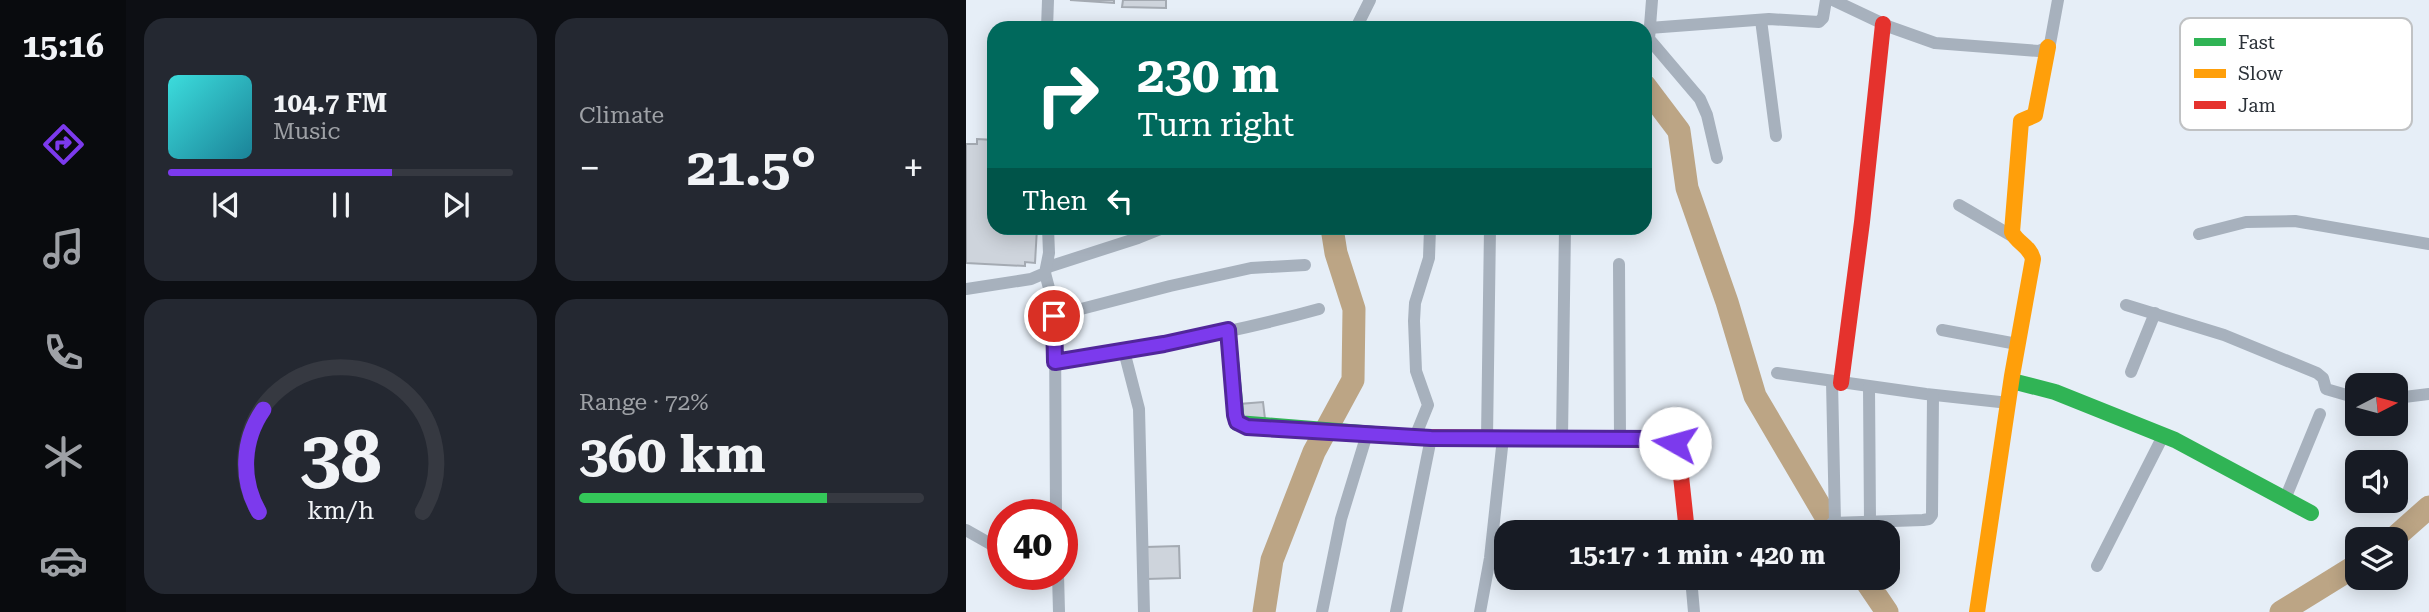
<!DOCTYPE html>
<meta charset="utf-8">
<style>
body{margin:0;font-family:"Roboto Serif",serif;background:#242831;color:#f1f3f6;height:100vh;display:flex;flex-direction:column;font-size:26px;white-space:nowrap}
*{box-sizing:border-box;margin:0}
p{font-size:23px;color:#9ea1a6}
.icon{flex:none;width:38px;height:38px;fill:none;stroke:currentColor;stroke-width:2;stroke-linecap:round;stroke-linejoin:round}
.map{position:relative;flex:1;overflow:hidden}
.details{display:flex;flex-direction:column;gap:18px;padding:18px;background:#0d0f14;width:840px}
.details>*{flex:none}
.top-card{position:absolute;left:21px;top:21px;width:665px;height:214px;border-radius:21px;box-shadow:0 4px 18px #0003;background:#00695c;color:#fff;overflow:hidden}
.needle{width:46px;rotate:84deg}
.tools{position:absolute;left:1379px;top:373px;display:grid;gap:14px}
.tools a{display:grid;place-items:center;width:63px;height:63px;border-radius:14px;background:#171b24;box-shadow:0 4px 18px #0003;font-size:35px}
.speed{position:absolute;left:21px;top:499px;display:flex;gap:14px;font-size:35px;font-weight:700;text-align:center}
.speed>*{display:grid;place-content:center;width:91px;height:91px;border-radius:50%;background:#171b24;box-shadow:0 4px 18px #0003;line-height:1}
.speed .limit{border:10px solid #d22;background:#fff;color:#111}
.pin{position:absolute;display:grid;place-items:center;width:60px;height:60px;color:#fff;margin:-30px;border:4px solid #fff;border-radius:50%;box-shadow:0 2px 7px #0007}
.me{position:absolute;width:77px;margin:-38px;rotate:277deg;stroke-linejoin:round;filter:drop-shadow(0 0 5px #0008)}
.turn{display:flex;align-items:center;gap:24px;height:147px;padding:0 35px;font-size:32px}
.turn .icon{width:91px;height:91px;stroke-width:2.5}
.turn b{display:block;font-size:49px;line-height:60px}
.then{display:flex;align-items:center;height:66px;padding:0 35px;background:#0003;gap:14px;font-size:26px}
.big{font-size:52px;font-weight:700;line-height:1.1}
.details .card{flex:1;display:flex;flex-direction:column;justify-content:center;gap:10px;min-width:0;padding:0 24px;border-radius:21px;background:#242831}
.details .dial{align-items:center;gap:0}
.dial svg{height:182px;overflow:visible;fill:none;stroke:#363941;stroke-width:7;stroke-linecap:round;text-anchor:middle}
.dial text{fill:#f1f3f6;stroke:none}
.song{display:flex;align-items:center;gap:21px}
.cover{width:84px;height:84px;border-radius:10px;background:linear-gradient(135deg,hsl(180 70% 55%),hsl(190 70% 35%))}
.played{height:7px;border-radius:4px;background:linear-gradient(90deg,#7c3aed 65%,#363941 65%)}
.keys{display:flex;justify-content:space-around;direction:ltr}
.heat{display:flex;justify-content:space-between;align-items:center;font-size:38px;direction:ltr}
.charge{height:10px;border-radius:5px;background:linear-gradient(90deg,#34c759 72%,#363941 0)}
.details .tiles{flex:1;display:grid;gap:18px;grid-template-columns:repeat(2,1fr)}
.trip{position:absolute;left:528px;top:520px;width:406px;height:70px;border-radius:21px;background:#171b24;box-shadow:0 4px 18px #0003;font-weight:700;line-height:70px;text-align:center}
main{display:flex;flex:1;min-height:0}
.dock{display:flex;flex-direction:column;width:126px;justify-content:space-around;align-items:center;background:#090b0e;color:#9ea1a6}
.dock .icon{width:49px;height:49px}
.dock .active{color:#7c3aed}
.dock b{font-size:32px;color:#f1f3f6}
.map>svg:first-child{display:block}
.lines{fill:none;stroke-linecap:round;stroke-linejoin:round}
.river{stroke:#bca585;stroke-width:23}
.building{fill:#ced4dc;stroke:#a4aab2;stroke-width:2}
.street{stroke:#a7b1bd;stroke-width:12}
.fast{stroke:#30b455;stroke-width:16}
.slow{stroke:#ff9f0a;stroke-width:16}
.jam{stroke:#e5322d;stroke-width:16}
.route-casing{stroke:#51269a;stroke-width:18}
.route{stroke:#7c3aed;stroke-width:12}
.key{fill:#fff;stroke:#c0c2c4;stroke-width:2}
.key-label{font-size:19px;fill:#2c3239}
</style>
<main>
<nav class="dock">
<b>15:16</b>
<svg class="icon active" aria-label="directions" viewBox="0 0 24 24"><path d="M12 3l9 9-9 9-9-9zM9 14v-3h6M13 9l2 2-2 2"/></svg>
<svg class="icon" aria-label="music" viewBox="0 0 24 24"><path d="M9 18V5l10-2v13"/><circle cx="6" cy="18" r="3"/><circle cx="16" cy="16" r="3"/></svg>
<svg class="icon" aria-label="phone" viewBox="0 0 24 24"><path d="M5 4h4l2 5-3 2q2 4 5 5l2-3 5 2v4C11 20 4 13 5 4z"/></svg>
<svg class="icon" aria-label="climate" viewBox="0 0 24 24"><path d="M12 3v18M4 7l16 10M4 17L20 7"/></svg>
<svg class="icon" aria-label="car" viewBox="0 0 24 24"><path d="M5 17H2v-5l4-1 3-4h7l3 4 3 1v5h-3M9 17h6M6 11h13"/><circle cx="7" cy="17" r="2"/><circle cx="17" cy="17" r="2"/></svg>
</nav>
<section class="details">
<div class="tiles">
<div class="card">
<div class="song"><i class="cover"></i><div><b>104.7 FM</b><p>Music</p></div></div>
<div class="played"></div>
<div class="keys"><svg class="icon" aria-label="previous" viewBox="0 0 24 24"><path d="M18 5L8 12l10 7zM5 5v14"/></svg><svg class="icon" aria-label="pause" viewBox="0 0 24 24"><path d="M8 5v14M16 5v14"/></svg><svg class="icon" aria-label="next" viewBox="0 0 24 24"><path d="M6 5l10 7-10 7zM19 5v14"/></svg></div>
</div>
<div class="card"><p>Climate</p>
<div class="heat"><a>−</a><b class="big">21.5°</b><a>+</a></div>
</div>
<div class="card dial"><svg viewBox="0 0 100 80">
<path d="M14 69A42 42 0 1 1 86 69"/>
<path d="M14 69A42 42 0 0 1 16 24" stroke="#7c3aed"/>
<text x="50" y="56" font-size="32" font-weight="700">38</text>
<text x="50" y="72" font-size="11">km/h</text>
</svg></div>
<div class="card"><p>Range · 72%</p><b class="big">360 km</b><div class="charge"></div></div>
</div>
</section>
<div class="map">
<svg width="1463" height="612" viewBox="0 0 1463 612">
<rect width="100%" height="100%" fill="#e6eef7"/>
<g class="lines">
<g class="river">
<path d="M 679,86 L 713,131 L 721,188 L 761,302 L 789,396 L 869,532"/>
<path d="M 1427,539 L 1463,507"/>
<path d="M 898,578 L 921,612"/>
<path d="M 298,612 L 306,560 L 348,452 L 387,380 L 388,309 L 370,253 L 366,228"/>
<path d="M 1315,612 L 1391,565"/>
</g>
</g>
<g class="building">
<path d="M 104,0 L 148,0 L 148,3 Z"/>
<path d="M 157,0 L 200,0 L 200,8 L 156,7 Z"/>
<path d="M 11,139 L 28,140 L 28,228 L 71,228 L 69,263 L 59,262 L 59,266 L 0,263 L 0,144 L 11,144 Z"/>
<path d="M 297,402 L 299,419 L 274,422 L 273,404 Z"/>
<path d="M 213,546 L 214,578 L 181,579 L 180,547 Z"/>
</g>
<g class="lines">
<g class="street">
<path d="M 686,0 L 683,39 L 734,99 L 741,115 L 751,158"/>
<path d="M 867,0 L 924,27 L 969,43 L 1073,51 L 1082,47 L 1084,44 L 1092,0"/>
<path d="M 795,20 L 810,136"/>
<path d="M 81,28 L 82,0"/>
<path d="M 390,28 L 404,0"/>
<path d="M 683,28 L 803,19 L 853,22 L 857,18 L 860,0"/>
<path d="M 993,205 L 1046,236"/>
<path d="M 1233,234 L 1280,222 L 1329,221 L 1463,244"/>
<path d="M 653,264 L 654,438"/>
<path d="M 82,267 L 172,238 L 197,228"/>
<path d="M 79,273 L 84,292 L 89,326 L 90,514"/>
<path d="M 0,289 L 65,279 L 79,273 L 83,253 L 82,228"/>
<path d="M 1160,305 L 1258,335 L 1351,373 L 1357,378 L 1360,389 L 1391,398"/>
<path d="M 88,316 L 204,286 L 285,268 L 339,265"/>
<path d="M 976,330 L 1051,344"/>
<path d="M 158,351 L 173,409 L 178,612"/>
<path d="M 89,362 C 177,349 267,333 353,309"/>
<path d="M 1165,372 L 1189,313"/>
<path d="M 811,373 L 960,394 L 1043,403"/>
<path d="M 866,381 L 869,523"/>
<path d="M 903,387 L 904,522"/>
<path d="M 1430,398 L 1463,394"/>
<path d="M 449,437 L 462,405 L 450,371 L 448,321 L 449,303 L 463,258 L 464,228"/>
<path d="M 521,438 L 524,228"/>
<path d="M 596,438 L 599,228"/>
<path d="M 1319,499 L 1354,414"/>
<path d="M 866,523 L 957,520 L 963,519 L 966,515 L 967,395"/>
<path d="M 0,530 L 37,551"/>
<path d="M 1131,566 L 1197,436"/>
<path d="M 92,574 L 93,612"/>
<path d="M 725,578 L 728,612"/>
<path d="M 356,612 L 375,519 L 401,434"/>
<path d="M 430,612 L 465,438"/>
<path d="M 514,612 L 524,558 L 537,438"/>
</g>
<g class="fast">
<path d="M 262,330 L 271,423 L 446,437"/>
<path d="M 1046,381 L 1089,392 L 1209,440 L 1345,513"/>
</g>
<path class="slow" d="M 1011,612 L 1046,376 L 1067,259 C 1064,246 1051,243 1046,232 L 1055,121 L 1069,115 L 1082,47"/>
<g class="jam">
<path d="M 875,383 L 896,222 L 917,24"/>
<path d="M 446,437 L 705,440 L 712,448 L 721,532"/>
</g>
</g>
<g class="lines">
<g class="route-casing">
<path id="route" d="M 88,316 L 89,362 L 198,344 L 262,330 L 269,415 L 271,422 L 281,427 L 465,438 L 698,439 L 709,443"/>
</g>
<use href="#route" class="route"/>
</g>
<rect x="1214" y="18" width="232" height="112" rx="10" class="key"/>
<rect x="1228" y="38" width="32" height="8" fill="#30b455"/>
<rect x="1228" y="69" width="32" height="9" fill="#ff9f0a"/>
<rect x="1228" y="101" width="32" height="8" fill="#e5322d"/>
<g class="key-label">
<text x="1272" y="49">Fast</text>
<text x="1272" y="80">Slow</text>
<text x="1272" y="112">Jam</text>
</g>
</svg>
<div class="tools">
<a><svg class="needle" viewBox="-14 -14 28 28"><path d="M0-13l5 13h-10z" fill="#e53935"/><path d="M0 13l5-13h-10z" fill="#9ea1a6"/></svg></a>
<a><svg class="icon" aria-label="sound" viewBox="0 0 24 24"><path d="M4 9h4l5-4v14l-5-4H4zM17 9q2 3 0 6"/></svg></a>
<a><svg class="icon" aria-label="layers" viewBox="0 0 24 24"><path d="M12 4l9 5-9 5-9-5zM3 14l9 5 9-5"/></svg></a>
</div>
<div class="speed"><div class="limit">40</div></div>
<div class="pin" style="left:88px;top:316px;background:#d93025"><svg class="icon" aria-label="arrive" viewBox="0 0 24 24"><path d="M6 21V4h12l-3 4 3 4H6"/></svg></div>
<svg class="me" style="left:709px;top:443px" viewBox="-20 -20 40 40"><circle r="19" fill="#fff"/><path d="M0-13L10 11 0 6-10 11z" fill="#7c3aed"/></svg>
<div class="trip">15:17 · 1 min · 420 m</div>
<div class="top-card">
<div class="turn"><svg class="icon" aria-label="right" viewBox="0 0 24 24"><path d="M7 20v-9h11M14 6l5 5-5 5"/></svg><div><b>230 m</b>Turn right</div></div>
<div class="then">Then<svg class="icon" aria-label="left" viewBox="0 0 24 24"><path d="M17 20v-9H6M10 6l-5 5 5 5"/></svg></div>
</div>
</div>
</main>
